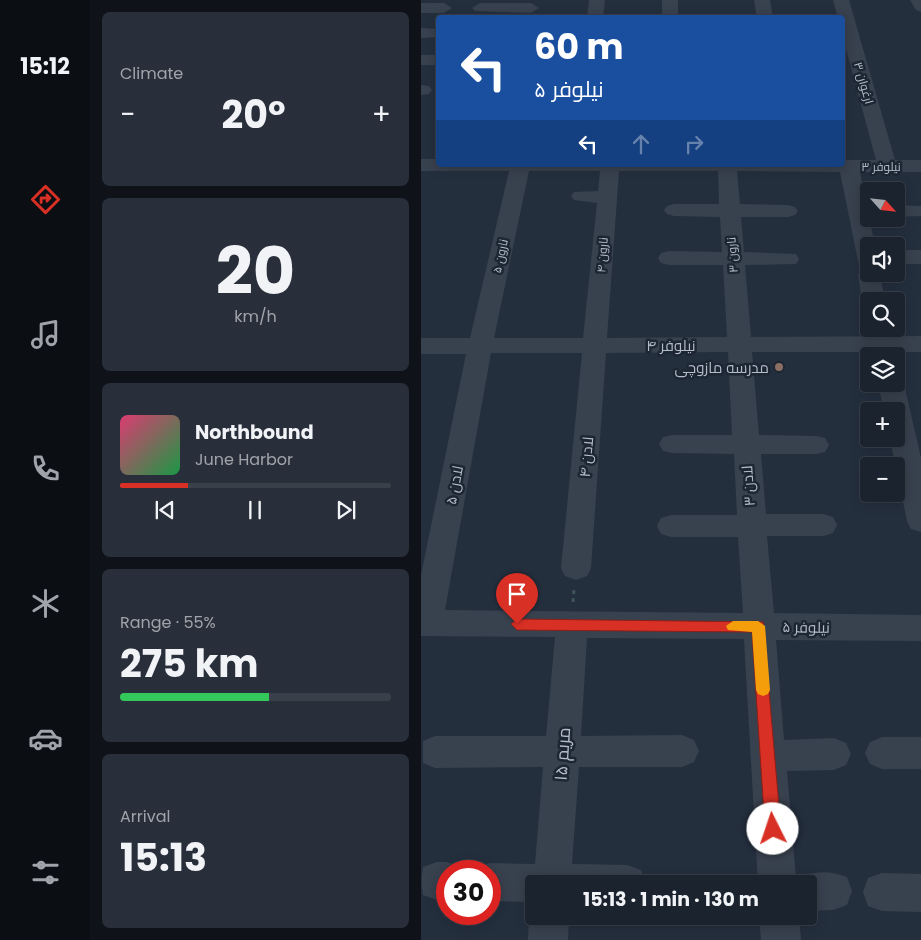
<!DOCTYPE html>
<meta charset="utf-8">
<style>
body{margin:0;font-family:Poppins,Cairo,sans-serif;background:#282f3a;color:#f1f3f6;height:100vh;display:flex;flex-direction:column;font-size:19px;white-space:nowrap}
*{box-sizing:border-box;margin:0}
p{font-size:16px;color:#a0a4aa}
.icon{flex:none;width:28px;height:28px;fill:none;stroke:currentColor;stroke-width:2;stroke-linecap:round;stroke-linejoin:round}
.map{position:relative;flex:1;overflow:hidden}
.panel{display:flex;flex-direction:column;gap:12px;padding:12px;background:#0f1319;width:331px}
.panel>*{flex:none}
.hud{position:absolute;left:15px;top:15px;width:409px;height:152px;border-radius:5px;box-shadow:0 2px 12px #0003,0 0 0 1px #39404a;background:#1a4fa0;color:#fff;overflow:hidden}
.needle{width:32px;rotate:117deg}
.fabs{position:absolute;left:439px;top:182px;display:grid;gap:10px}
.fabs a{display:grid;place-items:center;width:45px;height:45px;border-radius:5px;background:#1b232e;box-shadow:0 2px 12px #0003,0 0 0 1px #39404a;font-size:25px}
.speed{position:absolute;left:15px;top:860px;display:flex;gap:10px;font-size:25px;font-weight:700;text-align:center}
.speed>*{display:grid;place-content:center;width:65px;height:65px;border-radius:50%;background:#1b232e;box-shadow:0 2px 12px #0003,0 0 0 1px #39404a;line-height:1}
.speed .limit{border:8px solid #d22;background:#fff;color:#111}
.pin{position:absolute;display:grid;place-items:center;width:42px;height:42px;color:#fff;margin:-51px -21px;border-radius:50% 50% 50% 0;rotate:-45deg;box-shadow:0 0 5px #0007}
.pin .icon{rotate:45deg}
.me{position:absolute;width:55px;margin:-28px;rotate:356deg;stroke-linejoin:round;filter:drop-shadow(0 0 4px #0008)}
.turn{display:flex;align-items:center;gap:18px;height:105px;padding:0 15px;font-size:22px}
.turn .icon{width:65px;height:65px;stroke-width:2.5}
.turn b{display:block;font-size:35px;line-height:42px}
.lanes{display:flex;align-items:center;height:48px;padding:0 15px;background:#0003;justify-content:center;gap:25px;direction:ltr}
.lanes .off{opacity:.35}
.big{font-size:38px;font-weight:700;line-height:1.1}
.panel .widget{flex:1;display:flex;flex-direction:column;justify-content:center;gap:8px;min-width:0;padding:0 18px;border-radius:8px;background:#282f3a}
.panel .dial{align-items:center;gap:0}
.dial b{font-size:65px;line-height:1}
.song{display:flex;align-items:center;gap:15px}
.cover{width:60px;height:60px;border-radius:8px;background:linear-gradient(135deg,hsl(340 70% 55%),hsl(140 70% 35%))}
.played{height:5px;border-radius:2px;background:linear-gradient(90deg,#d93025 25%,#39404a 25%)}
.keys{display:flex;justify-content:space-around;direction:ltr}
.heat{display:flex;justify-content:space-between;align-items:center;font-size:28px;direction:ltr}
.charge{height:8px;border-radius:4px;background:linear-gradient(90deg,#34c759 55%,#39404a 0)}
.trip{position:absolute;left:104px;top:875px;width:292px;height:50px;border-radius:5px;background:#1b232e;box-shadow:0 2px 12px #0003,0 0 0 1px #39404a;font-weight:700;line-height:50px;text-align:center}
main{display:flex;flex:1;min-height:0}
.tab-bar{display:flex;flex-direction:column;width:90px;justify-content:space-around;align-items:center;background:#0b0e12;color:#a0a4aa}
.tab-bar .icon{width:35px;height:35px}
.tab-bar .on{color:#d93025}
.tab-bar b{font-size:22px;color:#f1f3f6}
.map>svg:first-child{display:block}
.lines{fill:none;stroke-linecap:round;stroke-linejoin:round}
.path{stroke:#3f5557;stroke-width:3;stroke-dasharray:4 4;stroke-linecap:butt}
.minor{fill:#38414e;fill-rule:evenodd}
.route{fill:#d93025;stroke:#8d1f18}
.slow{fill:#f59e0b}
.education-dot{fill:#8d6e63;stroke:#1d2633;stroke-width:2}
.labels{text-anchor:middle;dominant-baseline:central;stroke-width:5;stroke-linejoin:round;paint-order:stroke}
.far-street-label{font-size:12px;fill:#b4bcc9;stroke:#1d2633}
.street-label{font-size:15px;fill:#b4bcc9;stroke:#1d2633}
.poi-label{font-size:15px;fill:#b4bcc9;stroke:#1d2633;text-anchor:end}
.near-street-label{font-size:18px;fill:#b4bcc9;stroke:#1d2633}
</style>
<main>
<nav class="tab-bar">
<b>15:12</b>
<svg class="icon on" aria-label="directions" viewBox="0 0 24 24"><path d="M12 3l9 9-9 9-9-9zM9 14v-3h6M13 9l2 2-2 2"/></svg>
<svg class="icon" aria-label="music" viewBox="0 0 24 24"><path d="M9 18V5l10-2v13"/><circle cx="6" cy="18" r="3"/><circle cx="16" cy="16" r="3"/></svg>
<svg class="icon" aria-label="phone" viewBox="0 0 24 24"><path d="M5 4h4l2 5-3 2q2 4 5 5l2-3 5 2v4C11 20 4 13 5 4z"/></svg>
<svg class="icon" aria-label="climate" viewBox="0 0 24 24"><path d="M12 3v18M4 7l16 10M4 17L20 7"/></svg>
<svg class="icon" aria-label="car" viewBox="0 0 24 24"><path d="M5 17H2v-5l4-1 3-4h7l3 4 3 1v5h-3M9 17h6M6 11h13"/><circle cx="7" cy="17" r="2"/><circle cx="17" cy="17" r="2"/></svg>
<svg class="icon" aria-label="filters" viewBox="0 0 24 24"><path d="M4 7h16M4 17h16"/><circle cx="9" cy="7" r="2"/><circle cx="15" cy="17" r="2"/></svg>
</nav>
<section class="panel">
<div class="widget"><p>Climate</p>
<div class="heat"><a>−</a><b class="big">20°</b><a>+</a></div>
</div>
<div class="widget dial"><b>20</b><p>km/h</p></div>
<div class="widget">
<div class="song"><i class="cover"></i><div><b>Northbound</b><p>June Harbor</p></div></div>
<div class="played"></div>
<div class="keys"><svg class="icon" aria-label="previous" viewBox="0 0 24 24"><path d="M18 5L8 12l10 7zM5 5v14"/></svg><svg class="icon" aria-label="pause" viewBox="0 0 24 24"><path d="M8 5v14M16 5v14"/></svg><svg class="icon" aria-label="next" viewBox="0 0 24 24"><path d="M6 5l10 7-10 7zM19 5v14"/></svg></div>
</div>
<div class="widget"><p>Range · 55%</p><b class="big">275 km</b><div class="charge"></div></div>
<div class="widget"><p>Arrival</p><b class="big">15:13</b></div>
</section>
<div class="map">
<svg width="500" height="940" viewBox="0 0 500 940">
<rect width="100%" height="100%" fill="#242f3e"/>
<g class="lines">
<path class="path" d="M 152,602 L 153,589"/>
<g class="minor">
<path d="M 168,0 L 184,0 L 182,18 L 166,18 Z"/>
<rect x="241" y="0" width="16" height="18"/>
<path d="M 333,0 L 349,0 L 352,18 L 336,18 Z"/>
<path d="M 412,0 L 428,0 L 474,160 L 500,160 L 500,172 L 439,172 L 454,246 L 448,246 L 448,274 L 459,274 L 464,301 L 448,301 L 448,307 L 441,301 L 437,274 L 439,271 L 419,172 L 316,171 L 319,204 L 367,205 L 374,207 L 377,211 L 374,215 L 367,217 L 320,217 L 323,252 L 375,254 L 378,259 L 375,264 L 324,265 L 330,337 L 500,336 L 500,352 L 331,352 L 338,435 L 395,436 L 404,438 L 408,445 L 404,452 L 395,454 L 340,454 L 345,514 L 402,514 L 412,517 L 416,525 L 412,533 L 402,536 L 346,536 L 353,613 L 500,615 L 500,641 L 355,640 L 363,740 L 413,738 L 425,743 L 430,754 L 425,765 L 413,770 L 366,771 L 375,878 C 392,871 408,870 426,877 L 431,891 L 426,905 L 412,910 L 388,911 L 388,884 L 337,884 L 323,639 L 166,638 L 160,736 L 261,735 L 273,740 L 278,751 L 273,762 L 261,767 L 158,767 L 151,864 L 206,865 L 220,870 L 225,884 L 112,884 L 112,902 L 69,901 L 69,871 L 54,871 L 55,868 L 69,863 L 114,864 L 122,767 L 14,768 L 2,763 L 2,741 L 14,736 L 125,736 L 134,637 L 0,636 L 0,575 L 45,354 L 0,354 L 0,338 L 49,338 L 88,171 L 0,171 L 0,159 L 18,159 L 18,165 L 421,165 L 421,160 L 455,160 L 421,34 L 421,18 L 417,18 ZM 108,171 L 179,171 L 177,191 L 153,192 L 150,196 L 153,200 L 176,203 L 162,338 L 73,338 ZM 198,171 L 297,171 L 298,204 L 253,204 L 246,206 L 243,210 L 246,214 L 253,216 L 299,217 L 301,252 L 248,251 L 240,253 L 237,258 L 240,263 L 248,265 L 302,265 L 306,337 L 186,338 ZM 307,352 L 311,435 L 251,435 L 242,437 L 238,444 L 242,451 L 251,453 L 313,454 L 316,515 L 250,515 L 240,518 L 236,526 L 240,534 L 250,537 L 317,537 L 322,613 L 24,610 L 70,353 L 161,353 L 140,568 L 144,576 L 155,580 L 166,576 L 170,568 L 185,353 Z"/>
<path d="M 489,0 L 500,0 L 500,12 L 495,10 Z"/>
<path d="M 0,3 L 23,3 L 31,8 L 23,13 L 0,13 Z"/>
<path d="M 59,3 L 110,3 L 118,8 L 110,13 L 54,11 L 51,8 Z"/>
<path d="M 0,28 L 18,29 L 18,37 L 0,38 Z"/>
<rect x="0" y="55" width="18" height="10"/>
<path d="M 0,85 L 8,86 L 11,90 L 8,94 L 0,95 Z"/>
<path d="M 475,205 L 500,206 L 500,216 L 475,217 Z"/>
<rect x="475" y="250" width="25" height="14"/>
<path d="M 475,377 L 479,378 L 483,384 L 500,458 L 500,532 L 490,529 L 486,521 L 469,439 L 475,439 L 475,411 L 463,411 L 457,384 L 475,384 Z"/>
<path d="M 461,737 L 500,737 L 500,769 L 461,769 L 449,764 L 444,753 L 449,742 Z"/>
<path d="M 16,862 L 26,862 L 40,867 L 41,871 L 26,871 L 26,900 L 16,900 L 2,895 C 0,886 0,876 2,867 Z"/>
<path d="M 461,873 L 500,874 L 500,912 L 461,911 L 447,906 L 442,892 L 447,878 Z"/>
<path d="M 112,906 L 112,916 L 148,916 L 147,940 L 107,940 L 108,916 Z"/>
<path d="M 338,916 L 378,916 L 380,940 L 340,940 Z"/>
</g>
</g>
<path class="route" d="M 96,619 L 342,622 L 360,829 L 357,834 L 352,836 L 346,834 L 344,829 L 331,632 L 96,630 L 90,624 Z"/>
<path class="slow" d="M 312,621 L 337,621 L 344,626 L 349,690 L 347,694 L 342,696 L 337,694 L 335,690 L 331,632 L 307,630 L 305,626 Z"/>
<circle class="education-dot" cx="358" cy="367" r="5"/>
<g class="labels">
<g class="far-street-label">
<text transform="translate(443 83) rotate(74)">ارغوان ۳</text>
<text x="460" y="166">نیلوفر ۳</text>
<text transform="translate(181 255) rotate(-86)">نارون ۴</text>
<text transform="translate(311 255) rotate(-94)">نارون ۳</text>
<text transform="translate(79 256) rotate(-78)">نارون ۵</text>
</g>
<g class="street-label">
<text x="250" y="345">نیلوفر ۴</text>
<text transform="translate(165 457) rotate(-85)">لادن ۴</text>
<text transform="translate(33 485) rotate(-79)">لادن ۵</text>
<text transform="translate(327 486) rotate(-94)">لادن ۳</text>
<text transform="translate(385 627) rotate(1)">نیلوفر ۵</text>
</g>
<g class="poi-label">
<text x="348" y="367">مدرسه مازوچی</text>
</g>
<g class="near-street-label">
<text transform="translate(141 754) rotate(-86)">مریم ۱۵</text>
</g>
</g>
</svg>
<div class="fabs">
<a><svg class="needle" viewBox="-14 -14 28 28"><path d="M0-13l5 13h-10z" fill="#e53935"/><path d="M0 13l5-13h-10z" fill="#a0a4aa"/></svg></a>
<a><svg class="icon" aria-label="sound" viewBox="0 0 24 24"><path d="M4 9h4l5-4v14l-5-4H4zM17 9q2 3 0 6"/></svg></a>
<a><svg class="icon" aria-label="search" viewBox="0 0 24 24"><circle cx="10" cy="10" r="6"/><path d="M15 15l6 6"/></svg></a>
<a><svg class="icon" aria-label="layers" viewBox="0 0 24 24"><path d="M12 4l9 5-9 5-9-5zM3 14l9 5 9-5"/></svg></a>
<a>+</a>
<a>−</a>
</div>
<div class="speed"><div class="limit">30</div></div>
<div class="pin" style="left:96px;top:624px;background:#d93025"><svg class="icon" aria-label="arrive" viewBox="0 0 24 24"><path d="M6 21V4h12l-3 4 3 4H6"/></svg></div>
<svg class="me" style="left:352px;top:829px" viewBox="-20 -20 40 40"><circle r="19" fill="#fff"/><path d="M0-13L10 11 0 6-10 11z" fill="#d93025"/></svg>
<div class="trip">15:13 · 1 min · 130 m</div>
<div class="hud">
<div class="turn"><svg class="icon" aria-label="left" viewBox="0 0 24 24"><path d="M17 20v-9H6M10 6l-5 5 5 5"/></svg><div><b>60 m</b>نیلوفر ۵</div></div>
<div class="lanes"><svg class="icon" aria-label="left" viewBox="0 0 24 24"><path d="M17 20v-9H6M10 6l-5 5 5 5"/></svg><svg class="icon off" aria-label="ahead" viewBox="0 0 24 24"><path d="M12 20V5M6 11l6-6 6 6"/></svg><svg class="icon off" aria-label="right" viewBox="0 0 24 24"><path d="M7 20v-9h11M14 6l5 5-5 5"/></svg></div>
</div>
</div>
</main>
